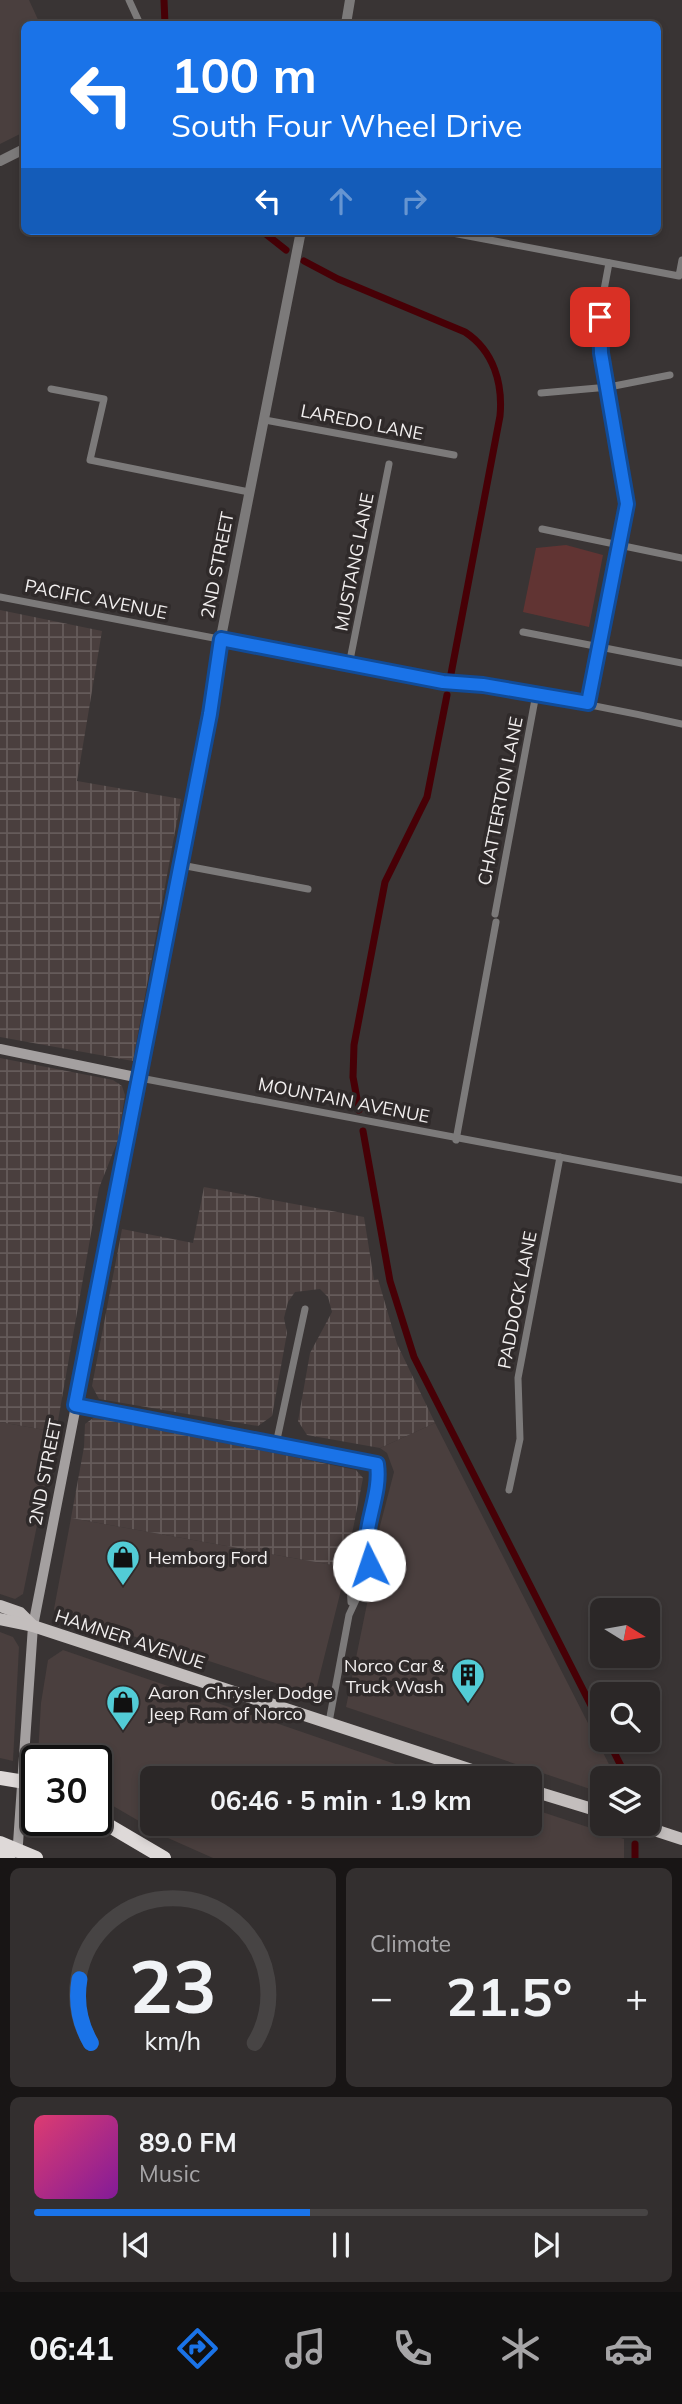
<!DOCTYPE html>
<meta charset="utf-8">
<style>
body{margin:0;font-family:Mulish,sans-serif;background:#332f2f;color:#f1f3f6;height:100vh;display:flex;flex-direction:column;font-size:26px;white-space:nowrap}
*{box-sizing:border-box;margin:0}
p{font-size:23px;color:#a6a5a7}
.icon{flex:none;width:38px;height:38px;fill:none;stroke:currentColor;stroke-width:2;stroke-linecap:round;stroke-linejoin:round}
.map{position:relative;height:1858px;overflow:hidden}
.details{display:flex;flex-direction:column;gap:10px;padding:10px;background:#181515;flex:1}
.details>*{flex:none}
.top-card{position:absolute;left:21px;top:21px;width:640px;height:214px;border-radius:10px;box-shadow:0 4px 10px #0003,0 0 0 2px #474444;background:#1a73e8;color:#fff;overflow:hidden}
.needle{width:46px;rotate:101deg}
.tools{position:absolute;left:590px;top:1598px;display:grid;gap:14px}
.tools a{display:grid;place-items:center;width:70px;height:70px;border-radius:10px;background:#2b2727;box-shadow:0 4px 10px #0003,0 0 0 2px #474444;font-size:35px}
.speed{position:absolute;left:21px;top:1745px;display:flex;gap:14px;font-size:35px;font-weight:700;text-align:center}
.speed>*{display:grid;place-content:center;width:91px;height:91px;border-radius:50%;background:#2b2727;box-shadow:0 4px 10px #0003,0 0 0 2px #474444;line-height:1}
.speed .limit{border:4px solid #111;border-radius:10px;background:#fff;color:#111}
.pin{position:absolute;display:grid;place-items:center;width:60px;height:60px;color:#fff;margin:-30px;border-radius:14px;box-shadow:0 4px 10px #0006}
.me{position:absolute;width:77px;margin:-38px;rotate:356deg;stroke-linejoin:round;filter:drop-shadow(0 0 5px #0008)}
.turn{display:flex;align-items:center;gap:24px;height:147px;padding:0 35px;font-size:32px}
.turn .icon{width:91px;height:91px;stroke-width:2.5}
.turn b{display:block;font-size:49px;line-height:60px}
.lanes{display:flex;align-items:center;height:66px;padding:0 35px;background:#0003;justify-content:center;gap:35px;direction:ltr}
.lanes .off{opacity:.35}
.big{font-size:52px;font-weight:700;line-height:1.1}
.details .tile{flex:1;display:flex;flex-direction:column;justify-content:center;gap:10px;min-width:0;padding:0 24px;border-radius:10px;background:#332f2f}
.details .dial{align-items:center;gap:0}
.dial svg{height:182px;overflow:visible;fill:none;stroke:#474444;stroke-width:7;stroke-linecap:round;text-anchor:middle}
.dial text{fill:#f1f3f6;stroke:none}
.song{display:flex;align-items:center;gap:21px}
.cover{width:84px;height:84px;border-radius:10px;background:linear-gradient(135deg,hsl(340 70% 55%),hsl(290 70% 35%))}
.played{height:7px;border-radius:4px;background:linear-gradient(90deg,#1a73e8 45%,#474444 45%)}
.keys{display:flex;justify-content:space-around;direction:ltr}
.heat{display:flex;justify-content:space-between;align-items:center;font-size:38px;direction:ltr}
.details .tiles{flex:1;display:grid;gap:10px;grid-template-columns:1fr 1fr}
.tile:last-child{grid-column:span 2}
.trip{position:absolute;left:140px;top:1766px;width:402px;height:70px;border-radius:10px;background:#2b2727;box-shadow:0 4px 10px #0003,0 0 0 2px #474444;font-weight:700;line-height:70px;text-align:center}
.tabs{display:flex;height:112px;justify-content:space-around;align-items:center;background:#111010;color:#a6a5a7}
.tabs .icon{width:49px;height:49px}
.tabs .selected{color:#1a73e8}
.tabs b{font-size:32px;color:#f1f3f6}
.map>svg:first-child{display:block}
.built{fill:#4a3f3e}
.industrial{fill:url(#industrial-grid)}
.park{fill:#613433}
.lines{fill:none;stroke-linecap:round;stroke-linejoin:round}
.canal{stroke:#470006;stroke-width:7}
.minor{stroke:#7c7a7a;stroke-width:7}
.tertiary{stroke:#7c7a7a;stroke-width:10}
.secondary{stroke:#a4a0a0;stroke-width:10}
.primary{stroke:#c3bebd;stroke-width:12}
.motorway{stroke:#ded9d8;stroke-width:14}
.motorway-bridge{stroke:#ded9d8;stroke-width:14}
.route-casing{stroke:#114b97;stroke-width:18}
.route{stroke:#1a73e8;stroke-width:12}
.labels{text-anchor:middle;dominant-baseline:central;stroke-width:7;stroke-linejoin:round;paint-order:stroke}
.street-label{font-size:18px;fill:#f2efef;stroke:#2f2a2a}
.poi-label{font-size:18px;fill:#f2efef;stroke:#2f2a2a;text-anchor:start}
</style>
<div class="map">
<svg width="682" height="1858" viewBox="0 0 682 1858">
<defs>
<pattern id="industrial-grid" width="8" height="8" patternUnits="userSpaceOnUse" patternTransform="scale(1.75)"><rect width="8" height="8" fill="#4a3f3e"/><path d="M0 4h8M4 0v8" fill="none" stroke="#655b5a"/></pattern>
</defs>
<rect width="100%" height="100%" fill="#393434"/>
<g class="built">
<path d="M 0,0 L 29,0 L 40,24 L 24,24 L 24,132 L 0,144 Z"/>
<path d="M 0,1422 L 56,1432 L 23,1594 L 15,1599 L 0,1594 Z"/>
<path d="M 435,1423 L 615,1776 L 602,1778 L 602,1793 L 346,1707 L 369,1594 L 379,1580 L 380,1566 L 374,1549 L 394,1472 L 387,1453 L 380,1448 Z"/>
<path d="M 71,1518 L 338,1566 L 342,1586 L 316,1690 L 312,1695 L 87,1621 L 57,1615 L 54,1609 Z"/>
<path d="M 0,1632 L 13,1637 L 19,1647 L 13,1761 L 0,1758 Z"/>
<path d="M 63,1650 L 436,1778 L 152,1778 L 152,1824 L 530,1824 L 530,1808 L 624,1839 L 624,1858 L 213,1858 L 168,1838 L 96,1796 L 96,1760 L 42,1760 L 38,1755 L 41,1703 L 48,1660 Z"/>
</g>
<g class="industrial">
<path d="M 0,610 L 102,631 L 77,781 L 181,799 L 133,1061 L 0,1037 Z"/>
<path d="M 0,1058 L 113,1080 L 122,1086 L 125,1095 L 118,1140 L 99,1188 L 56,1432 L 0,1422 Z"/>
<path d="M 204,1187 L 364,1217 L 374,1280 L 378,1279 L 397,1344 L 435,1423 L 380,1448 L 307,1435 L 298,1421 L 310,1353 L 332,1312 L 328,1297 L 320,1289 L 295,1292 L 288,1302 L 284,1318 L 287,1333 L 272,1416 L 258,1426 L 99,1399 L 92,1386 L 122,1229 L 193,1243 Z"/>
<path d="M 96,1416 L 356,1470 L 363,1478 L 349,1549 L 338,1566 L 71,1518 L 84,1447 L 85,1424 Z"/>
</g>
<path class="park" d="M 566,545 L 603,555 L 589,627 L 523,612 L 536,548 Z"/>
<g class="lines">
<g class="canal">
<path d="M 164,0 L 165,24"/>
<path d="M 262,231 L 286,250"/>
<path d="M 304,261 L 338,279 L 465,332 C 494,351 503,384 500,416 L 451,674"/>
<path d="M 359,1110 L 353,1077 L 354,1045 L 385,882 L 427,797 L 447,695"/>
<path d="M 363,1131 L 390,1281 L 414,1357 L 602,1727"/>
<path d="M 608,1740 L 627,1778"/>
<path d="M 635,1858 L 635,1844"/>
</g>
<g class="minor">
<path d="M 129,0 L 140,24"/>
<path d="M 442,231 L 679,276 L 682,260"/>
<path d="M 51,389 L 104,399 L 90,460 L 249,492"/>
<path d="M 541,393 L 609,387 L 670,375"/>
<path d="M 265,420 L 454,455"/>
<path d="M 542,529 L 682,558"/>
<path d="M 0,597 L 443,682 C 524,692 602,706 682,724"/>
<path d="M 523,632 L 682,663"/>
<path d="M 349,665 L 389,464"/>
<path d="M 588,703 L 627,504 L 601,353 L 599,317 L 609,263"/>
<path d="M 181,865 L 308,889"/>
<path d="M 495,914 L 536,694"/>
<path d="M 140,1078 L 682,1180"/>
<path d="M 456,1140 L 496,922"/>
<path d="M 75,1405 L 377,1464 L 379,1476 L 366,1533 L 369,1572 L 349,1615 L 329,1722"/>
<path d="M 276,1444 L 305,1309"/>
<path d="M 509,1490 L 520,1439 L 518,1378 L 560,1157"/>
<path d="M 351,1602 L 349,1566 L 365,1538"/>
</g>
<g class="tertiary">
<path d="M 346,24 L 350,0"/>
<path d="M 0,161 L 24,149"/>
<path d="M 140,1078 L 220,664 L 222,632 L 301,231"/>
</g>
<path class="secondary" d="M 0,1049 L 140,1078 L 33,1626 L 17,1858"/>
<g class="primary">
<path d="M 0,1606 L 20,1613 L 33,1626"/>
<path d="M 0,1619 L 33,1626 L 496,1778"/>
<path d="M 530,1790 L 602,1812"/>
<path d="M 636,1824 L 682,1839"/>
</g>
<g class="motorway">
<path d="M 0,1778 L 37,1784"/>
<path d="M 96,1818 L 164,1858"/>
<path d="M 0,1855 L 8,1858"/>
</g>
<path class="motorway-bridge" d="M 0,1843 L 36,1858"/>
</g>
<g class="lines">
<g class="route-casing">
<path id="route" d="M 369,1565 C 359,1530 382,1498 377,1464 L 75,1405 L 210,714 L 221,639 L 443,682 L 483,685 L 588,703 L 627,504 L 601,353 L 600,317"/>
</g>
<use href="#route" class="route"/>
</g>
<defs>
<g id="shop-pin" transform="scale(1.75)"><path d="M0 17L-7.5 6A9.5 9.5 0 1 1 7.5 6Z" fill="#52ccd6" stroke="#2f2a2a"/><path d="M-5-2.5h2.3a2.7 3.5 0 0 1 5.4 0H5L5.5 6h-11ZM-1.5-2.5h3a1.5 2.3 0 0 0-3 0Z" fill="#111"/></g>
<g id="building-pin" transform="scale(1.75)"><path d="M0 17L-7.5 6A9.5 9.5 0 1 1 7.5 6Z" fill="#52ccd6" stroke="#2f2a2a"/><path d="M-4-6H4V6H1V3H-1V6H-4ZM-2.5-4.3h1.7v1.8h-1.7ZM.8-4.3h1.7v1.8H.8ZM-2.5-1h1.7V.8h-1.7ZM.8-1h1.7V.8H.8Z" fill="#111"/></g>
</defs>
<g fill-rule="evenodd">
<use href="#shop-pin" x="123" y="1557"/>
<use href="#building-pin" x="468" y="1675"/>
<use href="#shop-pin" x="123" y="1702"/>
</g>
<g class="labels">
<g class="street-label">
<text transform="translate(362 422) rotate(11)">LAREDO LANE</text>
<text transform="translate(354 562) rotate(-79)">MUSTANG LANE</text>
<text transform="translate(217 565) rotate(-79)">2ND STREET</text>
<text transform="translate(96 599) rotate(11)">PACIFIC AVENUE</text>
<text transform="translate(500 801) rotate(-79)">CHATTERTON LANE</text>
<text transform="translate(344 1100) rotate(11)">MOUNTAIN AVENUE</text>
<text transform="translate(517 1300) rotate(-79)">PADDOCK LANE</text>
<text transform="translate(45 1472) rotate(-79)">2ND STREET</text>
<text transform="translate(130 1639) rotate(18)">HAMNER AVENUE</text>
</g>
<g class="poi-label">
<text x="148" y="1557">Hemborg Ford</text>
<text x="444" y="1665" text-anchor="end">Norco Car &amp;<tspan x="444" dy="21">Truck Wash</tspan></text>
<text x="148" y="1692">Aaron Chrysler Dodge<tspan x="148" dy="21">Jeep Ram of Norco</tspan></text>
</g>
</g>
</svg>
<div class="tools">
<a><svg class="needle" viewBox="-14 -14 28 28"><path d="M0-13l5 13h-10z" fill="#e53935"/><path d="M0 13l5-13h-10z" fill="#a6a5a7"/></svg></a>
<a><svg class="icon" aria-label="search" viewBox="0 0 24 24"><circle cx="10" cy="10" r="6"/><path d="M15 15l6 6"/></svg></a>
<a><svg class="icon" aria-label="layers" viewBox="0 0 24 24"><path d="M12 4l9 5-9 5-9-5zM3 14l9 5 9-5"/></svg></a>
</div>
<div class="speed"><div class="limit">30</div></div>
<div class="pin" style="left:600px;top:317px;background:#d93025"><svg class="icon" aria-label="arrive" viewBox="0 0 24 24"><path d="M6 21V4h12l-3 4 3 4H6"/></svg></div>
<svg class="me" style="left:369px;top:1565px" viewBox="-20 -20 40 40"><circle r="19" fill="#fff"/><path d="M0-13L10 11 0 6-10 11z" fill="#1a73e8"/></svg>
<div class="trip">06:46 · 5 min · 1.9 km</div>
<div class="top-card">
<div class="turn"><svg class="icon" aria-label="left" viewBox="0 0 24 24"><path d="M17 20v-9H6M10 6l-5 5 5 5"/></svg><div><b>100 m</b>South Four Wheel Drive</div></div>
<div class="lanes"><svg class="icon" aria-label="left" viewBox="0 0 24 24"><path d="M17 20v-9H6M10 6l-5 5 5 5"/></svg><svg class="icon off" aria-label="ahead" viewBox="0 0 24 24"><path d="M12 20V5M6 11l6-6 6 6"/></svg><svg class="icon off" aria-label="right" viewBox="0 0 24 24"><path d="M7 20v-9h11M14 6l5 5-5 5"/></svg></div>
</div>
</div>
<section class="details">
<div class="tiles">
<div class="tile dial"><svg viewBox="0 0 100 80">
<path d="M14 69A42 42 0 1 1 86 69"/>
<path d="M14 69A42 42 0 0 1 9 41" stroke="#1a73e8"/>
<text x="50" y="56" font-size="32" font-weight="700">23</text>
<text x="50" y="72" font-size="11">km/h</text>
</svg></div>
<div class="tile"><p>Climate</p>
<div class="heat"><a>−</a><b class="big">21.5°</b><a>+</a></div>
</div>
<div class="tile">
<div class="song"><i class="cover"></i><div><b>89.0 FM</b><p>Music</p></div></div>
<div class="played"></div>
<div class="keys"><svg class="icon" aria-label="previous" viewBox="0 0 24 24"><path d="M18 5L8 12l10 7zM5 5v14"/></svg><svg class="icon" aria-label="pause" viewBox="0 0 24 24"><path d="M8 5v14M16 5v14"/></svg><svg class="icon" aria-label="next" viewBox="0 0 24 24"><path d="M6 5l10 7-10 7zM19 5v14"/></svg></div>
</div>
</div>
</section>
<nav class="tabs">
<b>06:41</b>
<svg class="icon selected" aria-label="directions" viewBox="0 0 24 24"><path d="M12 3l9 9-9 9-9-9zM9 14v-3h6M13 9l2 2-2 2"/></svg>
<svg class="icon" aria-label="music" viewBox="0 0 24 24"><path d="M9 18V5l10-2v13"/><circle cx="6" cy="18" r="3"/><circle cx="16" cy="16" r="3"/></svg>
<svg class="icon" aria-label="phone" viewBox="0 0 24 24"><path d="M5 4h4l2 5-3 2q2 4 5 5l2-3 5 2v4C11 20 4 13 5 4z"/></svg>
<svg class="icon" aria-label="climate" viewBox="0 0 24 24"><path d="M12 3v18M4 7l16 10M4 17L20 7"/></svg>
<svg class="icon" aria-label="car" viewBox="0 0 24 24"><path d="M5 17H2v-5l4-1 3-4h7l3 4 3 1v5h-3M9 17h6M6 11h13"/><circle cx="7" cy="17" r="2"/><circle cx="17" cy="17" r="2"/></svg>
</nav>
